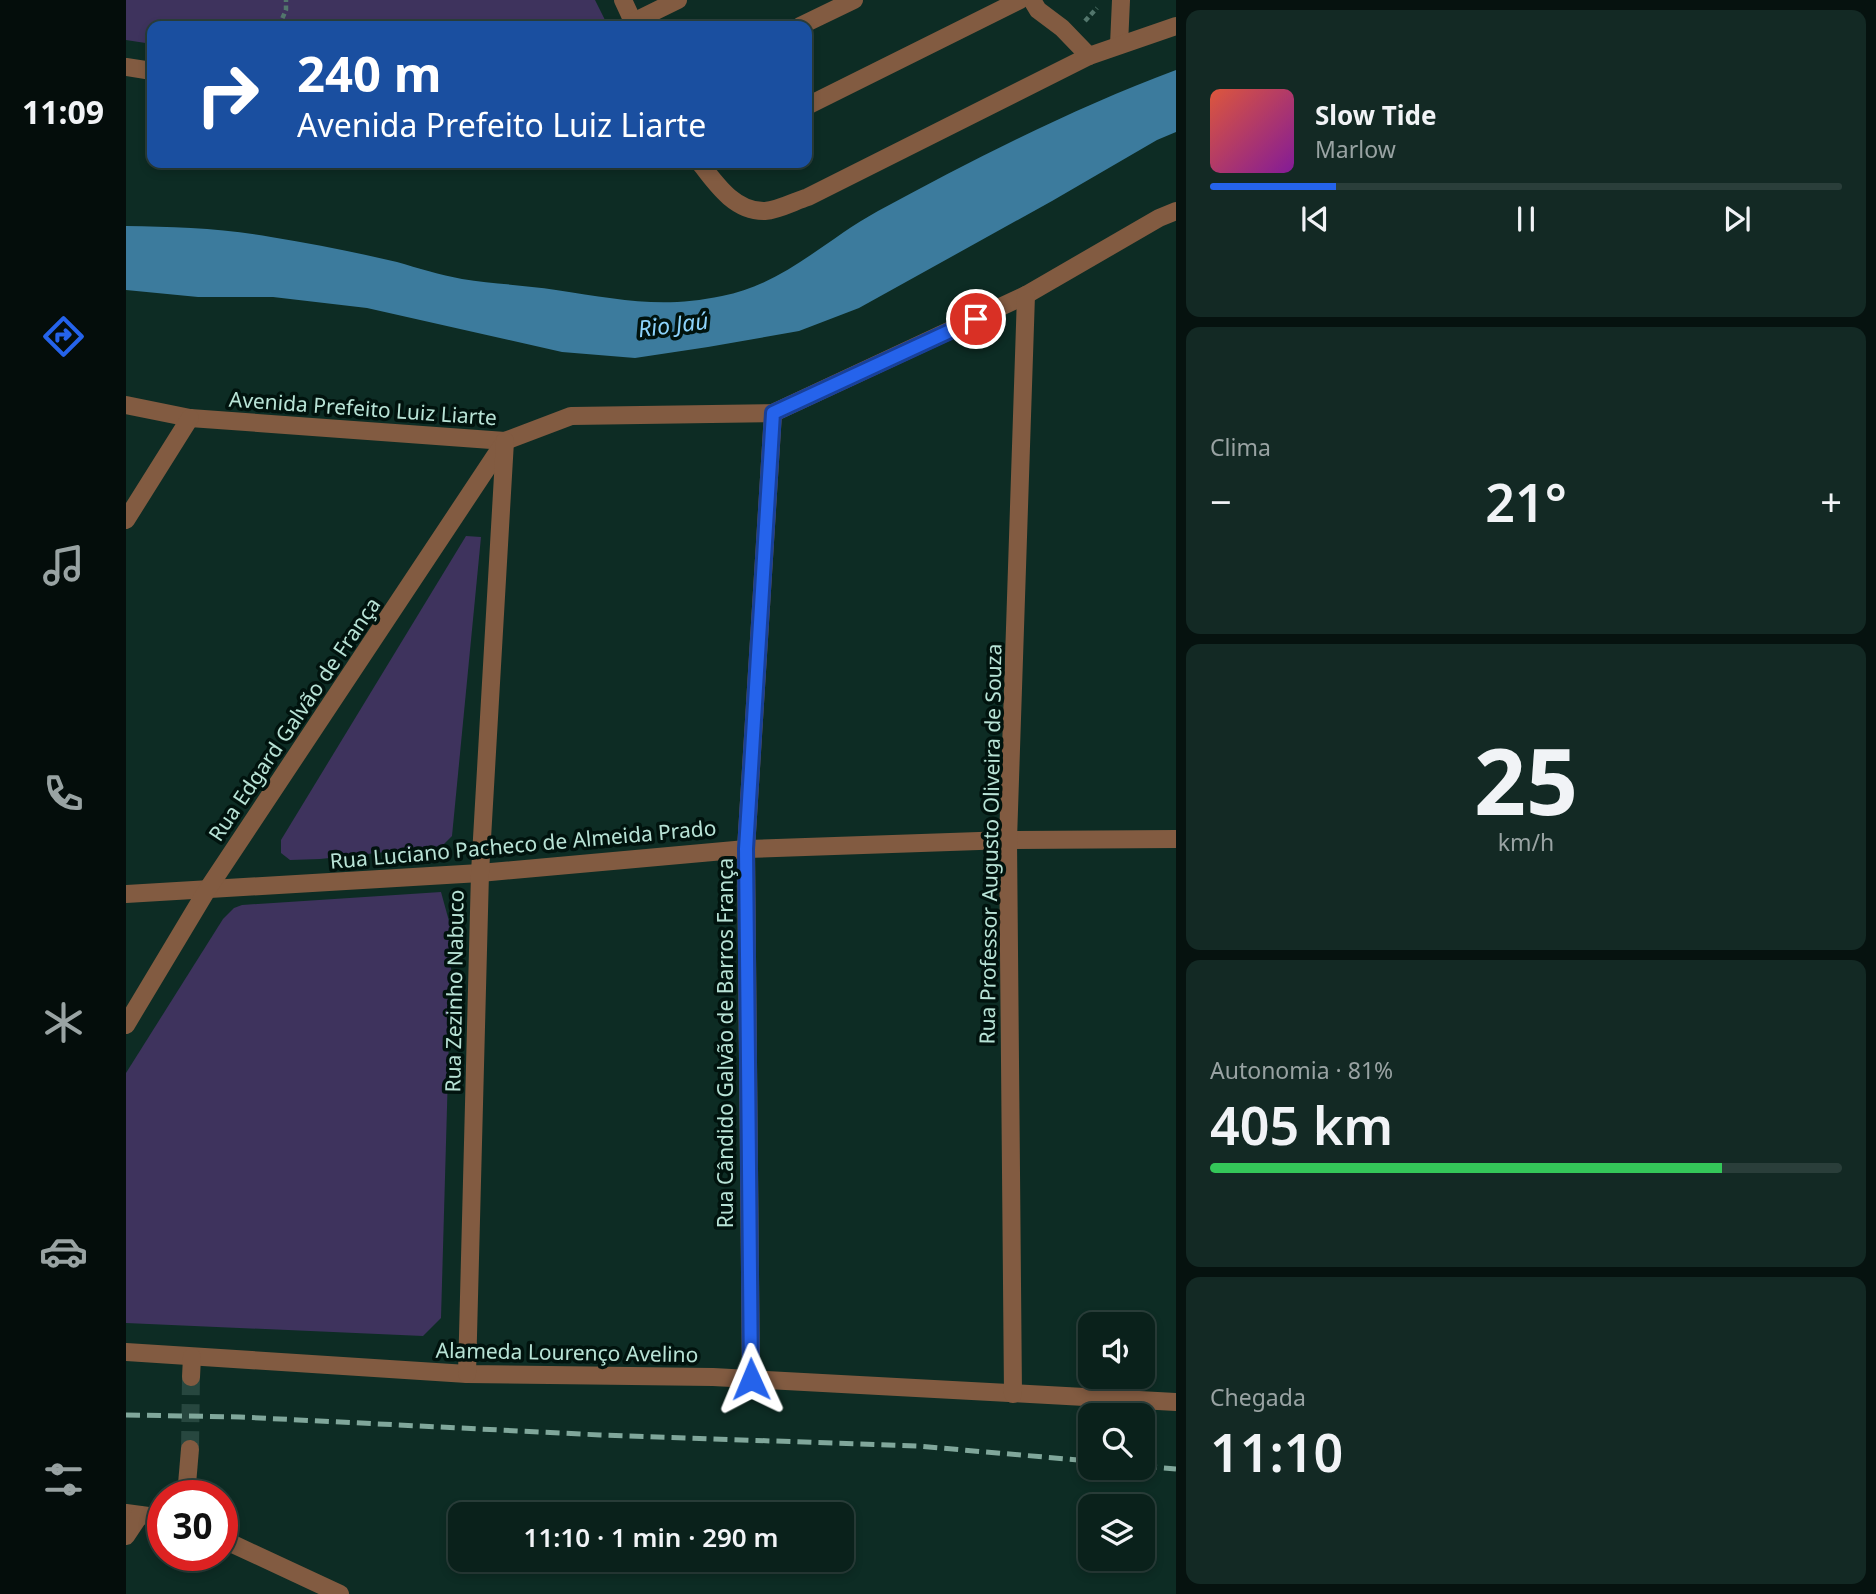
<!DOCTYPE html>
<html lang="pt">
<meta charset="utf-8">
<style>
body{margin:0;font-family:"Noto Sans",sans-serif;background:#132924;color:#f1f3f6;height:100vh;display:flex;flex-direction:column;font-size:26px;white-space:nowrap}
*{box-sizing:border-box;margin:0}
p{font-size:23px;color:#99a3a3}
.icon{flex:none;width:38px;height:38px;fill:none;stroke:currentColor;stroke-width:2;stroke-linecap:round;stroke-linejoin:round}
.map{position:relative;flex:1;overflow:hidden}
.panel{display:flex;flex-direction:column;gap:10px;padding:10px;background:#06120f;width:700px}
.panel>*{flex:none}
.hud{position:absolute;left:21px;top:21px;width:665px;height:147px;border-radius:14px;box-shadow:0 4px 10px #0003,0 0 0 2px #2a3e3a;background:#1a4fa0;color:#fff;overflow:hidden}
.fabs{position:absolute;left:952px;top:1312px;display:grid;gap:14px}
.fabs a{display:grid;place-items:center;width:77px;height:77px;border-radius:14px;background:#0a211b;box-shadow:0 4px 10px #0003,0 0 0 2px #2a3e3a;font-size:35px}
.speed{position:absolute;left:21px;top:1480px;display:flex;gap:14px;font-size:35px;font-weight:700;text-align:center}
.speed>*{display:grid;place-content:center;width:91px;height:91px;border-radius:50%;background:#0a211b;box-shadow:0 4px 10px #0003,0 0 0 2px #2a3e3a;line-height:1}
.speed .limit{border:10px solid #d22;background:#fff;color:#111}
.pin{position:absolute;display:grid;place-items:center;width:60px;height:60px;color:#fff;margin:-30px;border:4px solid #fff;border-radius:50%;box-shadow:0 2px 7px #0007}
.me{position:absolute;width:77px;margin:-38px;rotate:359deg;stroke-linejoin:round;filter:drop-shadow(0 0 5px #0008)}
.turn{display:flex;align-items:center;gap:24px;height:147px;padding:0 35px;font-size:32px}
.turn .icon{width:91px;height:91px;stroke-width:2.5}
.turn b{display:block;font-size:49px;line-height:60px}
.big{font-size:52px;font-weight:600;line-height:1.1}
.panel .widget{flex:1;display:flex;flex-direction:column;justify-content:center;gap:10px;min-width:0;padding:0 24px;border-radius:14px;background:#132924}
.panel .dial{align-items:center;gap:0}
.dial b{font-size:91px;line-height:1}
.song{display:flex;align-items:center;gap:21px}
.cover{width:84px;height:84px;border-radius:10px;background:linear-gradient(135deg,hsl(10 70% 55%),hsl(290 70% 35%))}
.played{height:7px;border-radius:4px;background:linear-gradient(90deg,#2563eb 20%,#2a3e3a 20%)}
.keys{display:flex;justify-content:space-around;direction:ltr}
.heat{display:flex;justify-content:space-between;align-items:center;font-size:38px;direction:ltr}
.charge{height:10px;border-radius:5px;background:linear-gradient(90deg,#34c759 81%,#2a3e3a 0)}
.trip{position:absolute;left:322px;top:1502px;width:406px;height:70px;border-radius:14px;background:#0a211b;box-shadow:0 4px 10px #0003,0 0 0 2px #2a3e3a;font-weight:600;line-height:70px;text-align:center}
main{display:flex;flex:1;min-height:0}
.tabs{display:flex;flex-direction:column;width:126px;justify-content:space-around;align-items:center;background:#040d0b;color:#99a3a3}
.tabs .icon{width:49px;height:49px}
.tabs .current{color:#2563eb}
.tabs b{font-size:32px;color:#f1f3f6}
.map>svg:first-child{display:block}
.green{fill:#3e335d}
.water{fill:#3c7b9d}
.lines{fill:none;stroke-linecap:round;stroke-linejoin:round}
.minor-tunnel{stroke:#27473f;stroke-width:18;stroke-dasharray:18 9;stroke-linecap:butt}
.path{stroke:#52766c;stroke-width:4.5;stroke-dasharray:5 3.5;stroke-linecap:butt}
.minor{stroke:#825b41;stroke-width:18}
.rail{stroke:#80a79b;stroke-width:5;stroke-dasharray:14 7;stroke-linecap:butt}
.route-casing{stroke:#184099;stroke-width:18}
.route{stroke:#2563eb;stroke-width:12}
.labels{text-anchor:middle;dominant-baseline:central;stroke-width:7;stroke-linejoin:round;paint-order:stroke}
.street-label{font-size:21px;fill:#b8e3d6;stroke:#01130e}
.water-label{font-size:23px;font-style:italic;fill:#8dd3fb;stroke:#01130e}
</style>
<main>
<nav class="tabs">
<b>11:09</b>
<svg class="icon current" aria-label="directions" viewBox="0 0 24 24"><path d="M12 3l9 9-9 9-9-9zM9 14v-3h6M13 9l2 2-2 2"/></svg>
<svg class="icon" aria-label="music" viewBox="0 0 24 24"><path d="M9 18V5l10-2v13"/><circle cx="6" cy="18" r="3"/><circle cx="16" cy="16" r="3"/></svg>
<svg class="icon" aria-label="phone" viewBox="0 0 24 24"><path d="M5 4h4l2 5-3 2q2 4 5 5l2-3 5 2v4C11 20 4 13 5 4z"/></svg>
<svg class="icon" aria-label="climate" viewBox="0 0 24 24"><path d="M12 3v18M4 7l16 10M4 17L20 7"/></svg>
<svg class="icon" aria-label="car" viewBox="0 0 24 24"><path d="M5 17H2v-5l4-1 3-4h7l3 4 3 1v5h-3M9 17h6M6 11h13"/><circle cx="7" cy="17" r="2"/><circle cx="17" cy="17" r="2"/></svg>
<svg class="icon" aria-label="filters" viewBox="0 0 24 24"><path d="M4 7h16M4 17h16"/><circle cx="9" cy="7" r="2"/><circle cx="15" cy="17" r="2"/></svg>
</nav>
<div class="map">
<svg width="1050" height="1594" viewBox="0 0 1050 1594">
<rect width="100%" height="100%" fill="#0d2c24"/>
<g class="green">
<path d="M 0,0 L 469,0 L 482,26 L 26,26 L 26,44 L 0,40 Z"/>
<path d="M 340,536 L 355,537 L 326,836 L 316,846 L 194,859 L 164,860 L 155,853 L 155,840 Z"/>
<path d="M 315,892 L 326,932 L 315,1318 L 297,1336 L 0,1323 L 0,1073 L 97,919 L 108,908 L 116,905 Z"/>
</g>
<path class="water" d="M 1050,70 L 1050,132 L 1031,140 L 926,201 L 733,308 L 673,331 L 582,347 L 509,358 L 436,352 L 241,308 L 147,297 L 72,297 L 0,290 L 0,226 C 48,227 97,228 145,237 C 187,244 229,252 271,262 C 292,268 314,275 336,279 C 367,284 399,285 430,290 C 491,299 535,309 596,296 C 658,284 699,240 752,211 C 848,159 948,108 1050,70 Z"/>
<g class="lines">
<path class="minor-tunnel" d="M 64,1449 L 65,1377"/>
<g class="path">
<path d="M 959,21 L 971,8"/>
<path d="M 153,26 L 160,10 L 160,0"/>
</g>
<g class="minor">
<path d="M 497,0 L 509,26"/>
<path d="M 906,0 L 912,10 L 936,28 L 963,56"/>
<path d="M 507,22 L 552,0"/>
<path d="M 674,26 L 728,0"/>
<path d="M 993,45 L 995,0"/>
<path d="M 0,67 L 26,71"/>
<path d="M 681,106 L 894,0"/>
<path d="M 574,163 C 590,184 609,212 639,211 C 653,210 669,201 682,197 L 963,56 L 1050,26"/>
<path d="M 0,405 L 64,418 L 379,441 L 445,416 L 647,413 L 900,295 L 1033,218 L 1050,211"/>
<path d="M 0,520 L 64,418"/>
<path d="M 0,894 L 354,873 L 620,849 L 882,840 L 1050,839"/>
<path d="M 0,1025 L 81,890 L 379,441"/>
<path d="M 0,1352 L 341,1374 L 587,1377 L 1050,1402"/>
<path d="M 341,1374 L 354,873 L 379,441"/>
<path d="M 65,1377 L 66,1357"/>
<path d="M 625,1379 L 620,849 L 647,413"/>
<path d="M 887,1394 L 882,840 L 900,295"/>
<path d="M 60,1496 L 64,1449"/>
<path d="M 0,1513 L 37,1518"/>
<path d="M 0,1536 L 14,1515"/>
<path d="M 96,1539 L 214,1594"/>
</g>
<g class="rail">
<path d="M 0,1415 L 114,1417 L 474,1435 L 791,1446 L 964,1461"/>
<path d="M 1017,1466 L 1050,1469"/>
</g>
</g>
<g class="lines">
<g class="route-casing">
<path id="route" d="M 625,1379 L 620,849 L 647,413 L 850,319"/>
</g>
<use href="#route" class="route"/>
</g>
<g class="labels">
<g class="street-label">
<text transform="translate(237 408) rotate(4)">Avenida Prefeito Luiz Liarte</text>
<text transform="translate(168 719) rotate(-56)">Rua Edgard Galvão de França</text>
<text transform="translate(397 844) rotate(-5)">Rua Luciano Pacheco de Almeida Prado</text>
<text transform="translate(864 844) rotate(-89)">Rua Professor Augusto Oliveira de Souza</text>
<text transform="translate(328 991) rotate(-89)">Rua Zezinho Nabuco</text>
<text transform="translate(599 1043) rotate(-90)">Rua Cândido Galvão de Barros França</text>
<text transform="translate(441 1352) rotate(1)">Alameda Lourenço Avelino</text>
</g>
<g class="water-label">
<text transform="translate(547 324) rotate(-7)">Rio Jaú</text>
</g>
</g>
</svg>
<div class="fabs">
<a><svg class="icon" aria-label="sound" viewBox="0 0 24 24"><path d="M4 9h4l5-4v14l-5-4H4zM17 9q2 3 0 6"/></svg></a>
<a><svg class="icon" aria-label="search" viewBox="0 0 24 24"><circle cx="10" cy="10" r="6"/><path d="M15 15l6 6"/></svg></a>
<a><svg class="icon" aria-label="layers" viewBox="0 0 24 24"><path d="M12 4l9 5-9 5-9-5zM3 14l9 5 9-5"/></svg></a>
</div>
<div class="speed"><div class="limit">30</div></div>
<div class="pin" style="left:850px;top:319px;background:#d93025"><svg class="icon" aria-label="arrive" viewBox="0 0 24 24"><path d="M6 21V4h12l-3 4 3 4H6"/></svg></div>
<svg class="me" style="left:625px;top:1379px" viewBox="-20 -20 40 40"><path d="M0-17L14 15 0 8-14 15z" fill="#2563eb" stroke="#fff" stroke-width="4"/></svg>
<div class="trip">11:10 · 1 min · 290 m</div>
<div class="hud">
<div class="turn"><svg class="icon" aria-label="right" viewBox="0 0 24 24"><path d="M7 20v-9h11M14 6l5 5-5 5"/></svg><div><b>240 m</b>Avenida Prefeito Luiz Liarte</div></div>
</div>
</div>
<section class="panel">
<div class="widget">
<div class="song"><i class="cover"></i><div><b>Slow Tide</b><p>Marlow</p></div></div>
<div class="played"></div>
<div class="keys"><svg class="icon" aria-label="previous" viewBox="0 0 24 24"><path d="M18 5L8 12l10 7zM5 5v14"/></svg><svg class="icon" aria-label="pause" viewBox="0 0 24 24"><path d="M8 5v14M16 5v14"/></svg><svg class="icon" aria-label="next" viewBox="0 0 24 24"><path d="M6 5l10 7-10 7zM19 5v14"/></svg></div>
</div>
<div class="widget"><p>Clima</p>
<div class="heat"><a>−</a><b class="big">21°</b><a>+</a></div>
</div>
<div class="widget dial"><b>25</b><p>km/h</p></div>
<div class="widget"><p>Autonomia · 81%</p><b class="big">405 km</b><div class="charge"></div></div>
<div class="widget"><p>Chegada</p><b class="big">11:10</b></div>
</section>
</main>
